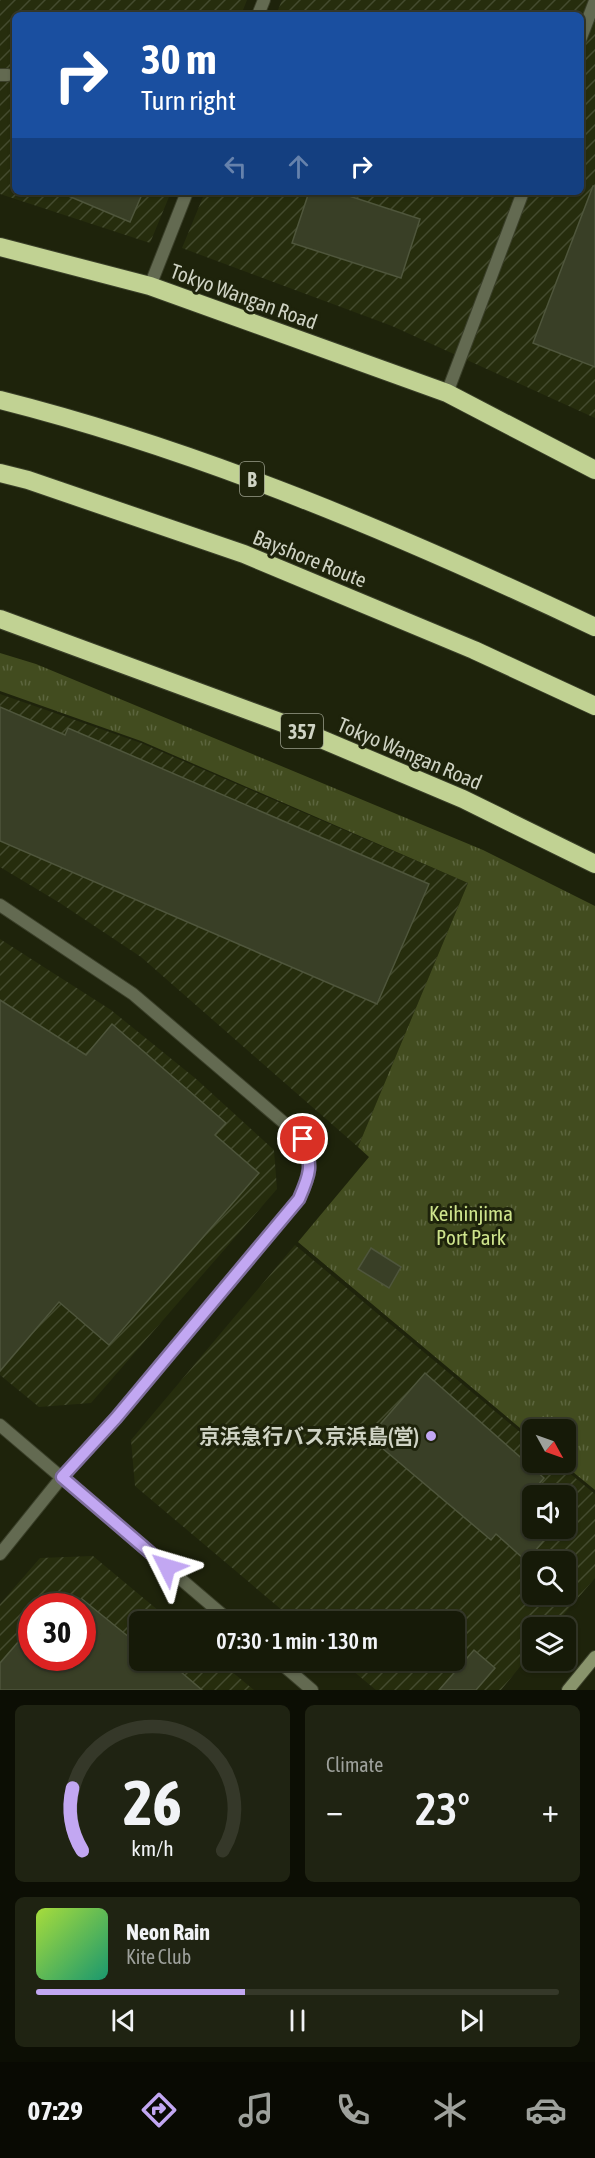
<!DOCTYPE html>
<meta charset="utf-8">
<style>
body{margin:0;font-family:"Asap Condensed","Noto Sans JP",sans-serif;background:#1f2312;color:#f1f3f6;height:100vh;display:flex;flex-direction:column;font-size:22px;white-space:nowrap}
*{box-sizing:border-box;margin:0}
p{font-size:20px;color:#9ea19c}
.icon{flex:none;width:33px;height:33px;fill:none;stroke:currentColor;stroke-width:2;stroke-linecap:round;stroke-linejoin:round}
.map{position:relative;height:1690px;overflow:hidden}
.side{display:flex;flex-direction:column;gap:15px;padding:15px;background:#0c0e04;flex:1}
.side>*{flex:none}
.banner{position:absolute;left:12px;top:12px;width:572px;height:183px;border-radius:9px;box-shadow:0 2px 4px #0004,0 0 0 2px #353829;background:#1a4fa0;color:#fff;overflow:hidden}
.needle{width:39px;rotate:130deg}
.tools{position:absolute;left:522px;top:1419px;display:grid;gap:12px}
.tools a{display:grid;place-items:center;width:54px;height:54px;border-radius:9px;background:#161a08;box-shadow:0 2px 4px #0004,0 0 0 2px #353829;font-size:30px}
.speed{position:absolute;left:18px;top:1593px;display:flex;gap:12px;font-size:30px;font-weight:700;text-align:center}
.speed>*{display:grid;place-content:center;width:78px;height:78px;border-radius:50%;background:#161a08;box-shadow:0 2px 4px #0004,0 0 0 2px #353829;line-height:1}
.speed .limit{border:9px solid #d22;background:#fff;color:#111}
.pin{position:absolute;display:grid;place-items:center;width:51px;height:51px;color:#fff;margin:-26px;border:3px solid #fff;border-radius:50%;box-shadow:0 2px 6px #0007}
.me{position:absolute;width:66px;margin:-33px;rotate:310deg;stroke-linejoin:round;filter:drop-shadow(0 0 4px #0008)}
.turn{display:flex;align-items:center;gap:21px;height:126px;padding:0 30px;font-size:27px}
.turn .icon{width:78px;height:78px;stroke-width:2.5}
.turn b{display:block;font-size:42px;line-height:51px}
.lanes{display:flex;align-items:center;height:57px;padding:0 30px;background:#0003;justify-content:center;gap:30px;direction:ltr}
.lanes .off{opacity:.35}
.big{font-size:45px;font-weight:600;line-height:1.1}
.side .tile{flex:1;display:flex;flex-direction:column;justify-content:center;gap:9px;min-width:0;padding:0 21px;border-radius:9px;background:#1f2312}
.side .dial{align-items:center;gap:0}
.dial svg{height:156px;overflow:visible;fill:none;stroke:#353829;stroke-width:7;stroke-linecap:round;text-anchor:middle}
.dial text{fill:#f1f3f6;stroke:none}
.song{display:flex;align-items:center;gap:18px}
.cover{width:72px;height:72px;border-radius:9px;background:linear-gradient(135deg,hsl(80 70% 55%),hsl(160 70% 35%))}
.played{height:6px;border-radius:3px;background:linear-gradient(90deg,#c2a7f2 40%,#353829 40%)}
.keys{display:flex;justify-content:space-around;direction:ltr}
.heat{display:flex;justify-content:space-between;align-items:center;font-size:33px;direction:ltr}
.side .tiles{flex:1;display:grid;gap:15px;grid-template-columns:1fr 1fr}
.tile:last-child{grid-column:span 2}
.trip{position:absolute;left:129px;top:1611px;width:336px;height:60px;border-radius:9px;background:#161a08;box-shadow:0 2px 4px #0004,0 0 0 2px #353829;font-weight:600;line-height:60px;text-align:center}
.dock{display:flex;height:96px;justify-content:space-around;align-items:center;background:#090a03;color:#9ea19c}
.dock .icon{width:42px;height:42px}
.dock .active{color:#c2a7f2}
.dock b{font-size:27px;color:#f1f3f6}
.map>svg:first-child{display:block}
.industrial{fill:url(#industrial-furrows);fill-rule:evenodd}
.park{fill:url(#park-tufts)}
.building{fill:#393f26;stroke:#4f563c;stroke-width:1.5}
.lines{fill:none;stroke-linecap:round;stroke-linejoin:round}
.lane-casing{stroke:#3a3f29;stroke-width:14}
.street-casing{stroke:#3a3f29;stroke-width:14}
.secondary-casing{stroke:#3a3f29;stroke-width:14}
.highway-casing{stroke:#3a3f29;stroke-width:20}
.lane{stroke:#636a51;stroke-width:12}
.street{stroke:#636a51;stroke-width:12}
.secondary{stroke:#89946c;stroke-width:12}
.highway{stroke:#c1d293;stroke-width:18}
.route-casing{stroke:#7e6d9d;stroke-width:15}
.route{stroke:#c2a7f2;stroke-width:10}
.poi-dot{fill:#c2a7f2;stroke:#1e230b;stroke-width:2}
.labels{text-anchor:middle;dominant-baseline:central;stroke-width:6;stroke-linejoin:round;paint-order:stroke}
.shield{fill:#1e230b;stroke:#9a9e8c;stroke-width:1.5}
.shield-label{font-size:20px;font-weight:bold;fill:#cfd3c4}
.street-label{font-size:21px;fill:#cfd3c4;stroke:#1e230b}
.park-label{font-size:21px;fill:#cee48c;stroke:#1e230b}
.poi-label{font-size:21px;font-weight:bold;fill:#cfd3c4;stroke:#1e230b;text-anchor:end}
</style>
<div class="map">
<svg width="595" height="1690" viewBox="0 0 595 1690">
<defs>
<pattern id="industrial-furrows" width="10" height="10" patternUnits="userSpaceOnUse" patternTransform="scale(1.5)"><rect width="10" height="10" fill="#262d0d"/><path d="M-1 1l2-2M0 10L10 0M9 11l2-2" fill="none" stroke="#444b2f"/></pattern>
<pattern id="park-tufts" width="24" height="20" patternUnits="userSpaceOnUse" patternTransform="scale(1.5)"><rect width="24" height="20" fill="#424c1f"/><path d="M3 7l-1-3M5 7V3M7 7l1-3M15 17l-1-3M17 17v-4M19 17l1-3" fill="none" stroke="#5c653e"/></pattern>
</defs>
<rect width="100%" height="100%" fill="#1e230b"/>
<g class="industrial">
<path d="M 0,0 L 247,0 L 241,15 L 15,15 L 15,192 L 171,192 L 150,243 L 0,194 Z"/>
<path d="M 282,0 L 595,0 L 595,418 L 392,326 L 182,248 L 205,192 L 580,192 L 580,15 L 276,15 Z"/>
<path d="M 0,694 L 141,743 L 468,883 L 358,1147 L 141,957 L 60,903 L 0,867 Z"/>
<path d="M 0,939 L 111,1010 L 195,1078 L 274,1150 L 277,1189 L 91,1403 L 39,1407 L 0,1375 Z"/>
<path d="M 295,1245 L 532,1442 L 532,1462 L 557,1463 L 595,1494 L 595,1578 L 553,1627 L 532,1628 L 532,1652 L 501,1690 L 376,1690 L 341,1661 L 454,1660 L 454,1622 L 295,1621 L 135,1486 L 131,1440 ZM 532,1496 L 566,1496 L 566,1528 L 532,1528 ZM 532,1562 L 566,1562 L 566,1594 L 532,1594 Z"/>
<path d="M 93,1556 L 171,1621 L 140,1622 L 140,1660 L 219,1661 L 254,1690 L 0,1690 L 0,1604 L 40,1558 ZM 32,1606 L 82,1606 L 82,1658 L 32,1658 Z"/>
</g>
<path class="park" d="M 0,653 L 36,664 L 483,850 L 595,906 L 595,1490 L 562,1463 L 566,1462 L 566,1430 L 532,1430 L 532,1438 L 298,1242 L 369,1157 L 358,1147 L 468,883 L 141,741 L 0,691 Z"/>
<g class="building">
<path d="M 593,186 L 595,186 L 595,367 L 533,343 Z"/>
<path d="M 59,192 L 143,192 L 130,222 Z"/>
<path d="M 309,192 L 337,192 L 420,219 L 401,278 L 292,243 Z"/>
<path d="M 0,707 L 65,735 L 68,728 L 429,884 L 377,1004 L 0,841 Z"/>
<path d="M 0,1000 L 86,1055 L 112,1024 L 226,1123 L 215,1135 L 259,1173 L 109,1345 L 59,1302 L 0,1371 Z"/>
<path d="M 371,1248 L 401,1267 L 389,1288 L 358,1269 Z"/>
<path d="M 425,1373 L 544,1478 L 532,1492 L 532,1528 L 555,1528 L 526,1561 L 496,1534 L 491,1540 L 369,1437 Z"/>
<path d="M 82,1599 L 140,1646 L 140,1660 L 167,1660 L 202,1690 L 0,1690 L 0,1663 L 32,1626 L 32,1658 L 82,1658 Z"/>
<path d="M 474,1650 L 495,1668 L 476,1690 L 439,1690 Z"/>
</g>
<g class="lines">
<g class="lane-casing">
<g id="lane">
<path d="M 258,15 L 264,0"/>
<path d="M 580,40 L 595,1"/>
<path d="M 0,75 L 8,75"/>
<path d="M 150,286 L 187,192"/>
<path d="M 447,393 L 523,192"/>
</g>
</g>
<g class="street-casing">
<g id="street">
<path d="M 0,905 L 133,994 L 303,1139 C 313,1166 311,1174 299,1199 L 116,1418 L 62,1477 L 0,1554"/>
<path d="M 0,1425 L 231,1622"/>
<path d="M 277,1660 L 312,1690"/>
</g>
</g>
<g class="secondary-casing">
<path id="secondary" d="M 568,1690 L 595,1657"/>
</g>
<g class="highway-casing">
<g id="highway">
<path d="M 0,247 L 150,286 L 447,393 L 595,470"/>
<path d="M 0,400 C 206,452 404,537 595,627"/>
<path d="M 0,473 L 28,480 L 244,554 L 474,650 L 595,706"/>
<path d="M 0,619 L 288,725 L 463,799 L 595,864"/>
</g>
</g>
<use href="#lane" class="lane"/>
<use href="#street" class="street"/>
<use href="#secondary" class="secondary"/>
<use href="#highway" class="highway"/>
</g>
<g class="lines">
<g class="route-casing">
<path id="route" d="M 167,1567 L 62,1477 L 116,1418 L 299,1199 C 310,1174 313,1166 303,1139"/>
</g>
<use href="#route" class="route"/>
</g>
<circle class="poi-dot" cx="431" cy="1436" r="6"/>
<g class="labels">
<g class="shield">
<rect x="240" y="462" width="24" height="34" rx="4.5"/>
<rect x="281" y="714" width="42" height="34" rx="4.5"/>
</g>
<g class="shield-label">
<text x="252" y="479">B</text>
<text x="302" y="731">357</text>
</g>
<g class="street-label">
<text transform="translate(244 296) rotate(20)">Tokyo Wangan Road</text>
<text transform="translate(310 558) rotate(22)">Bayshore Route</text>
<text transform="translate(410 753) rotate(23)">Tokyo Wangan Road</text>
</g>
<g class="park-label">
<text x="471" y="1213">Keihinjima<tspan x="471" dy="24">Port Park</tspan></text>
</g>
<g class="poi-label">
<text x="419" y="1436">京浜急行バス京浜島(営)</text>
</g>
</g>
</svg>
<div class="tools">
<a><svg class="needle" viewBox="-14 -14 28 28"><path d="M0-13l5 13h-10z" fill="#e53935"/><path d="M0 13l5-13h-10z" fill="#9ea19c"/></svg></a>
<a><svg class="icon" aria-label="sound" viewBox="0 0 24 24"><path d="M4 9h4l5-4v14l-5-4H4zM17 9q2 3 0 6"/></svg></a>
<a><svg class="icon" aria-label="search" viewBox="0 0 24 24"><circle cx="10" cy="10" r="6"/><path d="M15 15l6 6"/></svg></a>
<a><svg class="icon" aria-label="layers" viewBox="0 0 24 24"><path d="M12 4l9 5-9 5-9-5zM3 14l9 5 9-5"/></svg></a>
</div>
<div class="speed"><div class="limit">30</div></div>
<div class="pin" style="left:303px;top:1139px;background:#d93025"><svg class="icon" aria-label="arrive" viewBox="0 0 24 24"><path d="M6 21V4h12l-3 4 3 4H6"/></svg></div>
<svg class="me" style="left:167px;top:1567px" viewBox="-20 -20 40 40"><path d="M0-17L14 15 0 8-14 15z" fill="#c2a7f2" stroke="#fff" stroke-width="4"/></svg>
<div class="trip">07:30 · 1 min · 130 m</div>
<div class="banner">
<div class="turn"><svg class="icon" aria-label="right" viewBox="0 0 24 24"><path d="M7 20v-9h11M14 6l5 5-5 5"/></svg><div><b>30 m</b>Turn right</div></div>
<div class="lanes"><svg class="icon off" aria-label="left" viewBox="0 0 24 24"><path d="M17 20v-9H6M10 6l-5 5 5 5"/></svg><svg class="icon off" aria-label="ahead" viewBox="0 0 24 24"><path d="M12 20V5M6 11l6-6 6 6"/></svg><svg class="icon" aria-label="right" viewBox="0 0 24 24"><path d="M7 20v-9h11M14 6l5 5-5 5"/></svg></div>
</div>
</div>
<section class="side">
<div class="tiles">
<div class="tile dial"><svg viewBox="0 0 100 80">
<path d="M14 69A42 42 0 1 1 86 69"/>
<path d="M14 69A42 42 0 0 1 9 37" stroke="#c2a7f2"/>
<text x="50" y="56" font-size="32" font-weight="700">26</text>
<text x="50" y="72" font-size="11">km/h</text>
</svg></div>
<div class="tile"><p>Climate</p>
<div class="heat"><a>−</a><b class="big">23°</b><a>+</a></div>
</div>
<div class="tile">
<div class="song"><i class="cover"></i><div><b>Neon Rain</b><p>Kite Club</p></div></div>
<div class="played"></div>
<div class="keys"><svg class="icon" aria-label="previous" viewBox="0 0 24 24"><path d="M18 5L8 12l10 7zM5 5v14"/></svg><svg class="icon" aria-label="pause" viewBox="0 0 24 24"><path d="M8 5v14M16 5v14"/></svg><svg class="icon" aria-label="next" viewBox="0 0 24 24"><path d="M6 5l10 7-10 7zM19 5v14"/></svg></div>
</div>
</div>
</section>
<nav class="dock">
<b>07:29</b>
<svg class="icon active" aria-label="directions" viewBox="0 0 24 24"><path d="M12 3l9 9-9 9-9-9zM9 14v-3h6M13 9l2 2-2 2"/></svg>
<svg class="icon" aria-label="music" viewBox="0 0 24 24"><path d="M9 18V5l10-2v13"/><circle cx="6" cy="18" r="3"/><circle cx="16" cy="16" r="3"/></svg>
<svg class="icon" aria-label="phone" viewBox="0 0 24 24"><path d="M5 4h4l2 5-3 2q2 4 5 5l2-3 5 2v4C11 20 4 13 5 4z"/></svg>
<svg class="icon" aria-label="climate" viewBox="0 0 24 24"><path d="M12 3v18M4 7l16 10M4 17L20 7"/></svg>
<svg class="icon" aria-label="car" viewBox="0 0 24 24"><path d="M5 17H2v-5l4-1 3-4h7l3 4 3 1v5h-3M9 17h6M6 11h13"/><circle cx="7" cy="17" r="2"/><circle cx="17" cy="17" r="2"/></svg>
</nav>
